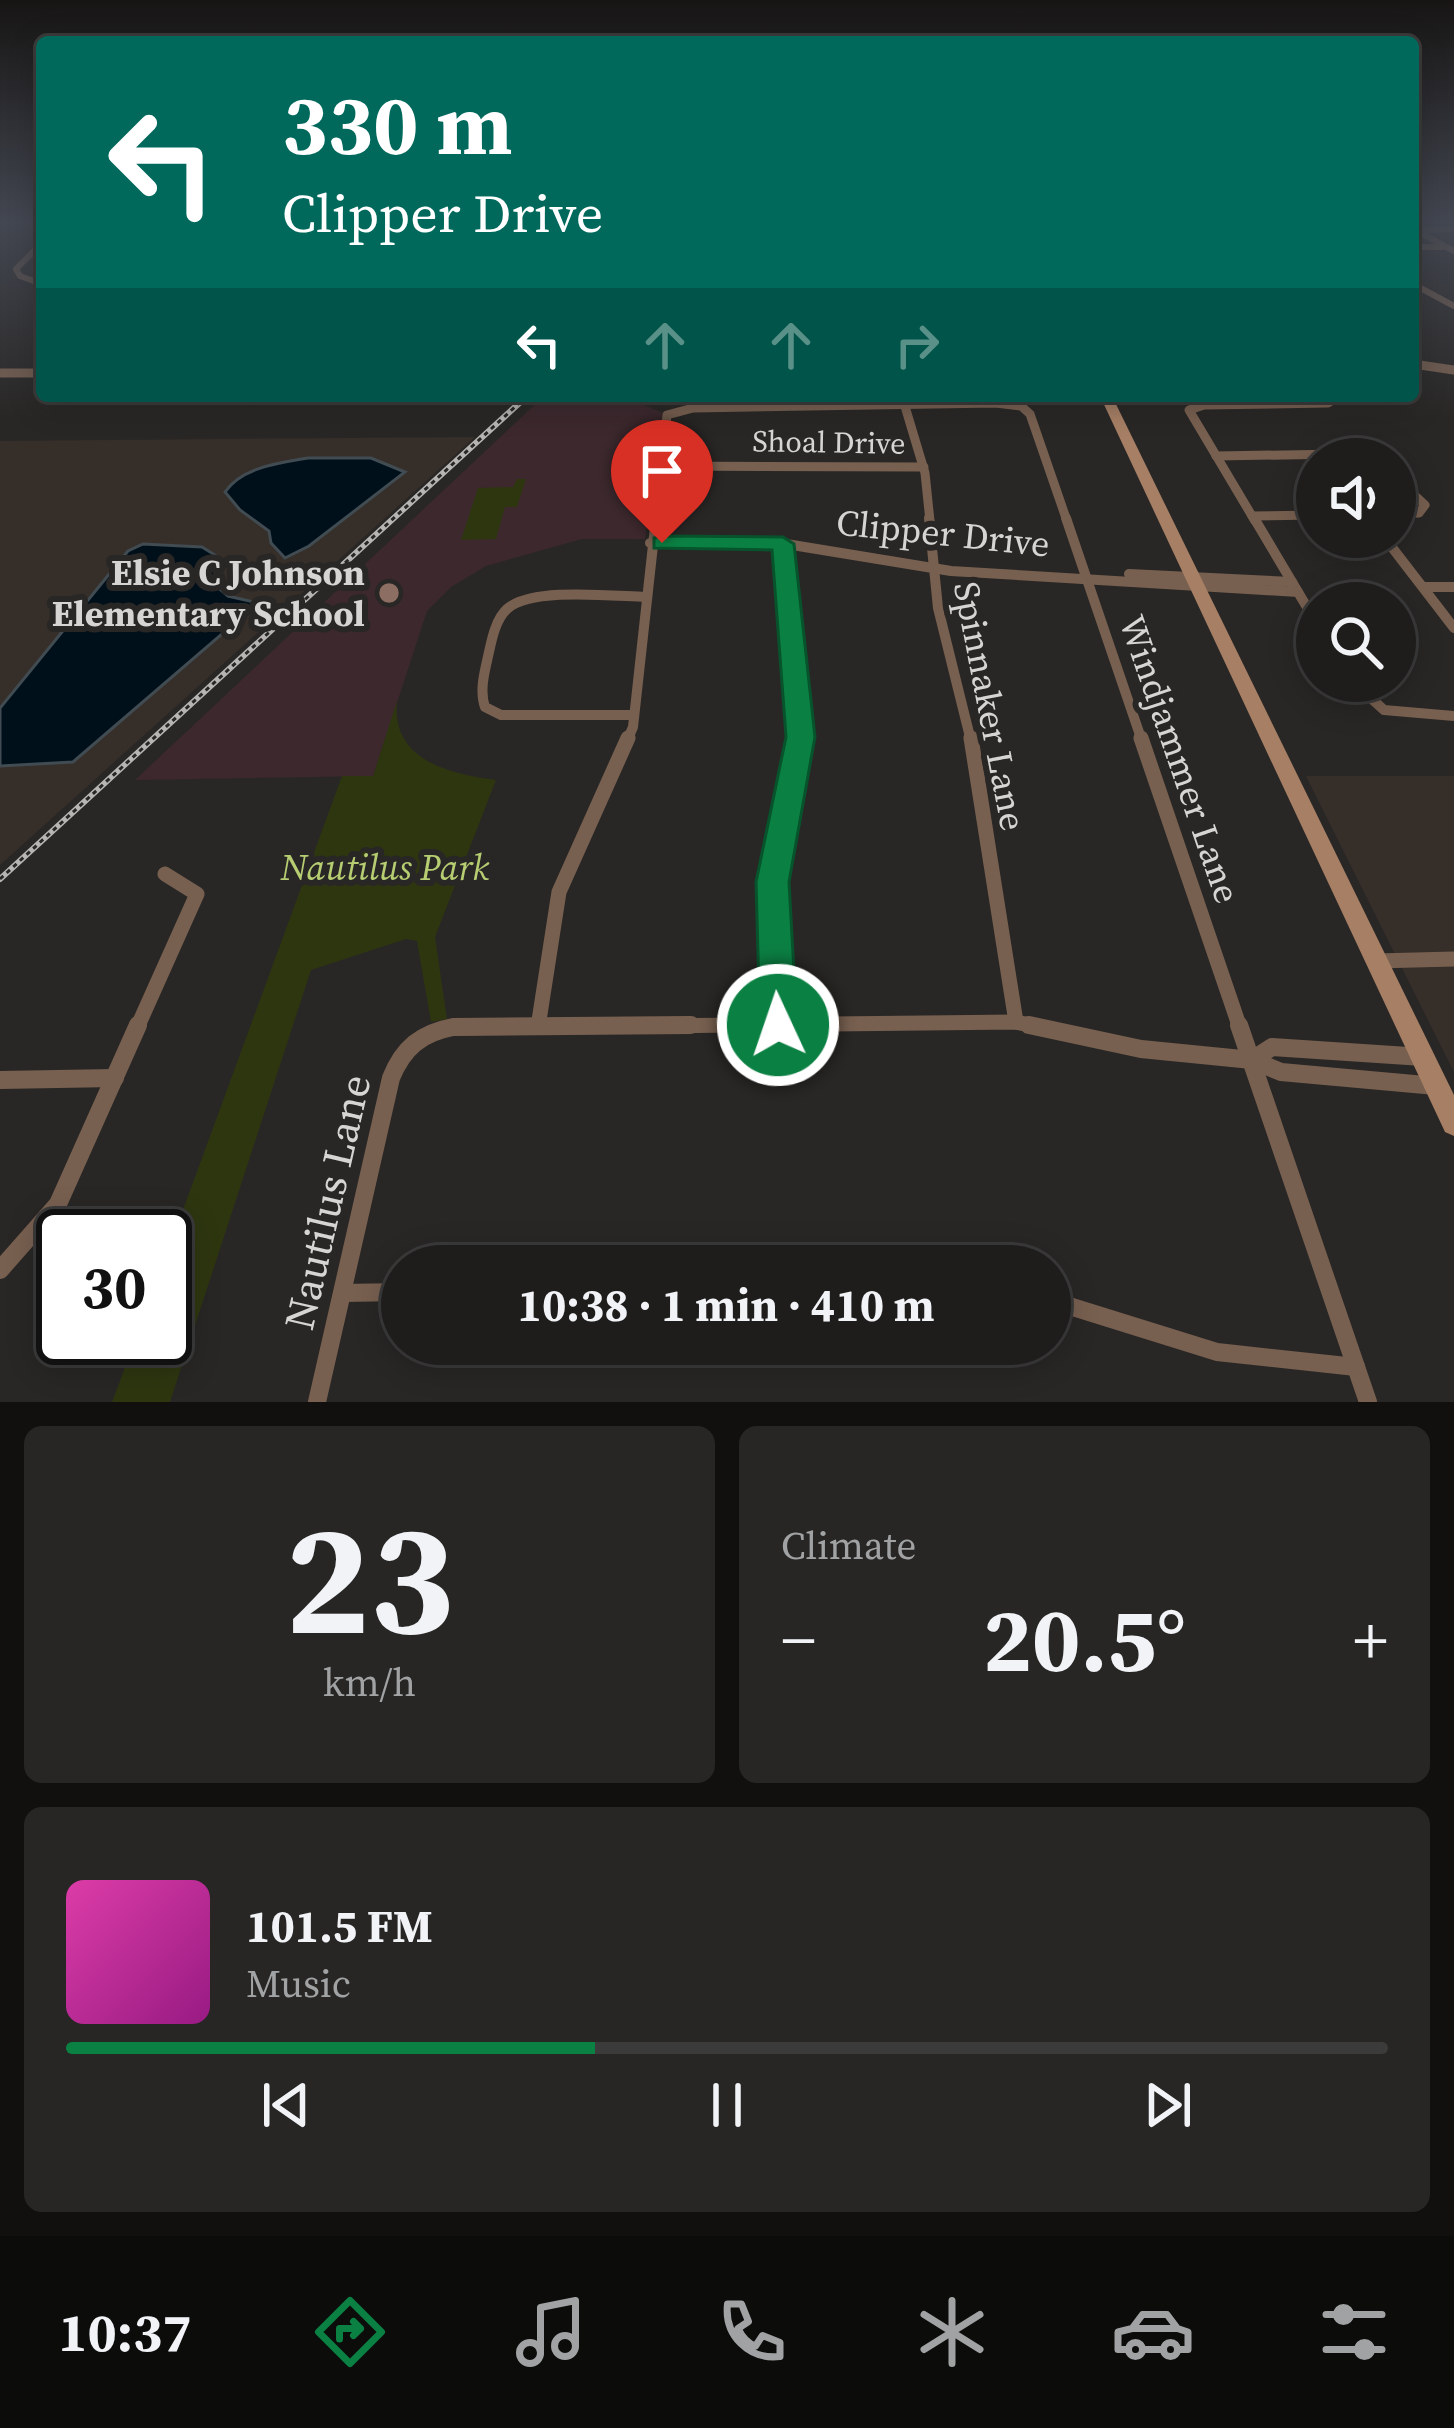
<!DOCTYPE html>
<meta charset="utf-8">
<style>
body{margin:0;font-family:"Source Serif 4",serif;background:#272625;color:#f1f3f6;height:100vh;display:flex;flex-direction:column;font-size:45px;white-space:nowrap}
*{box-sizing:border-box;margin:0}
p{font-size:39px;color:#a1a2a3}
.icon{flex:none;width:66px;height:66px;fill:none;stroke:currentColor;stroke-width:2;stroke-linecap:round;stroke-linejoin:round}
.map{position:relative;height:1402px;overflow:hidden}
.side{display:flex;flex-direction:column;gap:24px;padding:24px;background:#11100f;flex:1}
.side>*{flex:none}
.guide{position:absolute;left:36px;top:36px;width:1383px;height:366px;border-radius:12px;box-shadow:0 6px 30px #0003,0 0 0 3px #3c3b3b;background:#00695c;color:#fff;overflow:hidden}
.buttons{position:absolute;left:1296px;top:438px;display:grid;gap:24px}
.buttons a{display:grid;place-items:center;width:120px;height:120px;border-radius:50%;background:#1f1d1c;box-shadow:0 6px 30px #0003,0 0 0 3px #3c3b3b;font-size:60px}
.speed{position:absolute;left:36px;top:1209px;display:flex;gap:24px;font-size:60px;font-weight:700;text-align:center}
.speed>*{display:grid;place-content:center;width:156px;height:156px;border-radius:50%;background:#1f1d1c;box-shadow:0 6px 30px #0003,0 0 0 3px #3c3b3b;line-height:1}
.speed .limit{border:6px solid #111;border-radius:18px;background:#fff;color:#111}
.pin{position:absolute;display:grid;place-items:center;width:102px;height:102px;color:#fff;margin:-123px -51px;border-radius:50% 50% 50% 0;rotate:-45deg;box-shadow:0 0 12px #0007}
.pin .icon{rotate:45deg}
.me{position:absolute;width:132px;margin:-66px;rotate:357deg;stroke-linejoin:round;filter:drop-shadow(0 0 9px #0008)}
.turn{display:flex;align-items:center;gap:42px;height:252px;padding:0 48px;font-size:54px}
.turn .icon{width:156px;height:156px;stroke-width:2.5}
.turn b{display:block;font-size:84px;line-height:102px}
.lanes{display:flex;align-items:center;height:114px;padding:0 48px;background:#0003;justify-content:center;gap:60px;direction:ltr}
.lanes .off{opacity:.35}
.big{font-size:90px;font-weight:700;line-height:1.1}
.side .widget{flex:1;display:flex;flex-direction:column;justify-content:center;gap:18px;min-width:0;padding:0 42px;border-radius:18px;background:#272625}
.side .dial{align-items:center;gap:0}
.dial b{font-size:156px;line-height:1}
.song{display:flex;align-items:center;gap:36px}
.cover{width:144px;height:144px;border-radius:18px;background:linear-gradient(135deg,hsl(320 70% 55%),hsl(310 70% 35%))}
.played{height:12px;border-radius:6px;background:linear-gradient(90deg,#0b8043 40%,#3c3b3b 40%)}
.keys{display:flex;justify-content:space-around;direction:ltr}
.heat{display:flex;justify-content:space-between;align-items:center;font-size:66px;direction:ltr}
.side .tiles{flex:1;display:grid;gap:24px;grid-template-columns:1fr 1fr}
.widget:last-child{grid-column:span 2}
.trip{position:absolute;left:381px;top:1245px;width:690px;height:120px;border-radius:60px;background:#1f1d1c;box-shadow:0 6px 30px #0003,0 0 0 3px #3c3b3b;font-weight:700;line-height:120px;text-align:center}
.menu{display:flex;height:192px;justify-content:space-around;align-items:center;background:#0c0c0b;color:#a1a2a3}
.menu .icon{width:84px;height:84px}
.menu .active{color:#0b8043}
.menu b{font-size:54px;color:#f1f3f6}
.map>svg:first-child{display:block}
.built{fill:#362e29}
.education{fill:#3c282d}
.green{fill:#2e3610}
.water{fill:#00101b;stroke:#404b52;stroke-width:3}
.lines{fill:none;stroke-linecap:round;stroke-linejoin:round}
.street-far4{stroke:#786050;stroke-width:6}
.street-far3{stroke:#786050;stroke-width:9}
.street-far2{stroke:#786050;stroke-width:10}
.street-far1{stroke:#786050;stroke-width:15}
.street{stroke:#786050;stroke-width:18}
.secondary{fill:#a67f65;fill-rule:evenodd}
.rail-casing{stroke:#b7b5b3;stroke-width:6}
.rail{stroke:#292725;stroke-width:3;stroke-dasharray:4.5;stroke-linecap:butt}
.route{fill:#0b8043;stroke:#07532c;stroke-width:3}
.education-dot{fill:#8d6e63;stroke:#292725;stroke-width:4.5}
.labels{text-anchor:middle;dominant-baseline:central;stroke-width:12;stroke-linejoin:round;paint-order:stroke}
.far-street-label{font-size:30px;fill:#d7d5d4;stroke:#292725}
.street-label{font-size:36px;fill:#d7d5d4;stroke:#292725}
.poi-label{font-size:36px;font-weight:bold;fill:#d7d5d4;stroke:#292725;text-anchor:end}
.park-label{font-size:36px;font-style:italic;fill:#b6cd72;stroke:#292725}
.near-street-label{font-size:42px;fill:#d7d5d4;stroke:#292725}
</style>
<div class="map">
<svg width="1454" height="1402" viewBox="0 0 1454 1402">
<rect width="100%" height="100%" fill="#292725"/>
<g class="built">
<path d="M 475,437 L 0,865 L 0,441 Z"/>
<path d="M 1306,776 L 1454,776 L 1454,1072 Z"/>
</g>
<path class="education" d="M 544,396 L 622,396 L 663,413 L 645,539 L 582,539 L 486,566 L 451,587 L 427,611 L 373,776 L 135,780 Z"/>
<g class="green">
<path d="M 517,479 L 526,479 L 517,507 L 505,507 L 496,539 L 461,540 L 478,488 L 513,487 Z"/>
<path d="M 397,701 C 391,760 449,774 496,780 L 435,937 L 447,1019 L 431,1022 L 417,941 L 406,939 L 311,970 L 170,1402 L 112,1402 L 136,1338 L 165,1338 L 165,1259 L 342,776 L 373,776 Z"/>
</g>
<g class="water">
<path d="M 308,458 L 371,458 L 405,472 L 309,546 L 285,558 L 271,543 L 269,531 L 240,510 L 225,492 C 242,467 279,463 308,458 Z"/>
<path d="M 143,544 L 202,547 L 215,555 L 215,585 L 228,596 L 258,603 L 73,762 L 0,766 L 0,708 L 128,551 Z"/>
</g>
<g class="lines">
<g class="street-far4">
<path d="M 1413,229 L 1454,251"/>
<path d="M 1419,230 L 1454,229"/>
<path d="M 42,243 L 16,269 L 20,276 L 42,284"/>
<path d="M 1413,247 L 1442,247"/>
<path d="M 1413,284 L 1454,306"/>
</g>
<g class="street-far3">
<path d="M 1413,364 L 1454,370"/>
<path d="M 0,373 L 42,373"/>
<path d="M 904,403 L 925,473 L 930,521"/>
<path d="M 1216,456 L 1342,454 L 1371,459"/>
<path d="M 662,466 L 924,467"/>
<path d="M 1395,477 L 1425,505 L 1419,513 L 1395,514"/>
<path d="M 1252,516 L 1317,515"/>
<path d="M 655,521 L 667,415 L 693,408 L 996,403 L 1021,406 L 1030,414 L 1067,521"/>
<path d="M 1255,521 L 1189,410 L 1204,405 L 1328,403 L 1338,396"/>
</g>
<g class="street-far2">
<path d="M 929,518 L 938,608 L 971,741"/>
<path d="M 1066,518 L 1142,741"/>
<path d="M 1254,518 L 1317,624"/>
<path d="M 1384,537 L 1454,628"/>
<path d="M 650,543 L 774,542 L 951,571 L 1298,592"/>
<path d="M 783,544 L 799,741"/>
<path d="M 1129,574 L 1292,582"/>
<path d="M 1423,587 L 1454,587"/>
<path d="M 1352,681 L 1384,710 L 1454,716"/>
<path d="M 634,715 L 501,715 L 485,707 C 479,690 485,670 489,652 C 492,638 496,619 507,609 C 531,587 612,596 645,597"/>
<path d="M 627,741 L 633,727 L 656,518"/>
</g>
<g class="street-far1">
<path d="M 971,738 L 1016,1022"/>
<path d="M 1141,738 L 1240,1028"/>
<path d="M 1376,961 L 1454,959"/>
<path d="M 778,1025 L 772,882 L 800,738"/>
<path d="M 538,1027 L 559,892 L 628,738"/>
<path d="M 137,1028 L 197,894 L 165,874"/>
<path d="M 449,1028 L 1016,1022 L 1043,1028"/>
</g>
<g class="street">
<path d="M 1029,1025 L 1141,1049 L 1252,1060 L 1281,1072 L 1436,1086"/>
<path d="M 1239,1025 L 1368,1402"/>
<path d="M 1252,1060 L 1272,1047 L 1423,1057"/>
<path d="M 0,1080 L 115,1078"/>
<path d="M 0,1270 L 58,1204 L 138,1025"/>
<path d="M 343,1293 L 402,1292"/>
<path d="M 1050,1300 L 1217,1352 L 1356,1367"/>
<path d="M 317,1402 L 391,1078 C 403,1048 421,1033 453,1027 L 691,1025"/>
</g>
<path class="secondary" d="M 1100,396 L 1112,396 L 1454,1095 L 1454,1136 L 1445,1132 Z"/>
<g class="rail-casing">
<path id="rail" d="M 0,879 L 527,396"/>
</g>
<use href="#rail" class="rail"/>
</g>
<linearGradient id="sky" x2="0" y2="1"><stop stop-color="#171514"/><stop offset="0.53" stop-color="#434751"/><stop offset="1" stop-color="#434751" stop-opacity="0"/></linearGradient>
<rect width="1454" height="419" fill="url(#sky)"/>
<path class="route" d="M 662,536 L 783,537 L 794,544 L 815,737 L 789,882 L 797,1025 L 791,1038 L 778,1043 L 765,1038 L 760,1025 L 756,882 L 786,737 L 772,550 L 654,548 L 654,538 Z"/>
<circle class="education-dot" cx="389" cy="593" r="12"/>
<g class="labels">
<g class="far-street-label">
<text transform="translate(829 442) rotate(1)">Shoal Drive</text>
</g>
<g class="street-label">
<text transform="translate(943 533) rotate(6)">Clipper Drive</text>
<text transform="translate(990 706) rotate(79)">Spinnaker Lane</text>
<text transform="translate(1180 759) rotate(71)">Windjammer Lane</text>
</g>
<g class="poi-label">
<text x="365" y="572">Elsie C Johnson<tspan x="365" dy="41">Elementary School</tspan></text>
</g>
<g class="park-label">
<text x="385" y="867">Nautilus Park</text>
</g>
<g class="near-street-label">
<text transform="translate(327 1202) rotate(-77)">Nautilus Lane</text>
</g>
</g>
</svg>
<div class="buttons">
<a><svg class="icon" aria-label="sound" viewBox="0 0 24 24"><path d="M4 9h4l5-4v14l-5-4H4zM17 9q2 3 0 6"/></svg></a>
<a><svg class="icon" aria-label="search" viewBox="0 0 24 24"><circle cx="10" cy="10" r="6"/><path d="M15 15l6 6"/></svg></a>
</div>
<div class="speed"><div class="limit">30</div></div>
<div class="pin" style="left:662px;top:543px;background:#d93025"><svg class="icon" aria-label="arrive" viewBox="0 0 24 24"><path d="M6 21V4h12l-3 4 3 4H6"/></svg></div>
<svg class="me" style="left:778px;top:1025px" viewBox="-20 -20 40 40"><circle r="17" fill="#0b8043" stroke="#fff" stroke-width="3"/><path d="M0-11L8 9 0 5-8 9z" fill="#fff"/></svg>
<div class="trip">10:38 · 1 min · 410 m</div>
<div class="guide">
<div class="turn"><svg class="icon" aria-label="left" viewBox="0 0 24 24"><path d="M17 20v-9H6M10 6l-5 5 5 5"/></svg><div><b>330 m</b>Clipper Drive</div></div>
<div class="lanes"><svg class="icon" aria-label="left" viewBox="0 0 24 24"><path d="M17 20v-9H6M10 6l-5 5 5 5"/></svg><svg class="icon off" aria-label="ahead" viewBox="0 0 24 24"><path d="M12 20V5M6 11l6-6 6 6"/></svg><svg class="icon off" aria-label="ahead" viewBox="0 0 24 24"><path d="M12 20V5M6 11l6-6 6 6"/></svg><svg class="icon off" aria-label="right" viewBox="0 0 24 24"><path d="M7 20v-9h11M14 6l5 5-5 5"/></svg></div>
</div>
</div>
<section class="side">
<div class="tiles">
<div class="widget dial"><b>23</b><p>km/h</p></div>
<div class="widget"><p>Climate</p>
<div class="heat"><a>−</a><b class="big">20.5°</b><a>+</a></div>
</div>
<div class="widget">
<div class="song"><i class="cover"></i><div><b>101.5 FM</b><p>Music</p></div></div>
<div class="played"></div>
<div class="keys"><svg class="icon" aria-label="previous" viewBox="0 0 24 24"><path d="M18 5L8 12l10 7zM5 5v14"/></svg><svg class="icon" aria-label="pause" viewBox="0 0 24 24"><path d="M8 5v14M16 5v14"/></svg><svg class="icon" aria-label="next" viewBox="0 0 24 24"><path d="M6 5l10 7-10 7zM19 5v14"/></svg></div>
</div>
</div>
</section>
<nav class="menu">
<b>10:37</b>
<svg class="icon active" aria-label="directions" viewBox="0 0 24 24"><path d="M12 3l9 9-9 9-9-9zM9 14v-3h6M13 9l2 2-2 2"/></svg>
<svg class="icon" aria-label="music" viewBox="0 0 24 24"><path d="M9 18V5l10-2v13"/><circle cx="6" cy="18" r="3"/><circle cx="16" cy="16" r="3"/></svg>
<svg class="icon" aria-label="phone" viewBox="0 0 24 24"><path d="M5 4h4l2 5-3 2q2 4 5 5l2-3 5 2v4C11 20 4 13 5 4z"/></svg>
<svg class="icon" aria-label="climate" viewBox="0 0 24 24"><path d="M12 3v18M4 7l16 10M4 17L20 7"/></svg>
<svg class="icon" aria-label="car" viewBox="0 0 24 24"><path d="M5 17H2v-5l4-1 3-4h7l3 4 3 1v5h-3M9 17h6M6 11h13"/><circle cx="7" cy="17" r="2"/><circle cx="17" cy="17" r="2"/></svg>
<svg class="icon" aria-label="filters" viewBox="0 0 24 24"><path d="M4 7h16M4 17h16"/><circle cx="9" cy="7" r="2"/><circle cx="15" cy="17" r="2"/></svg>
</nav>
